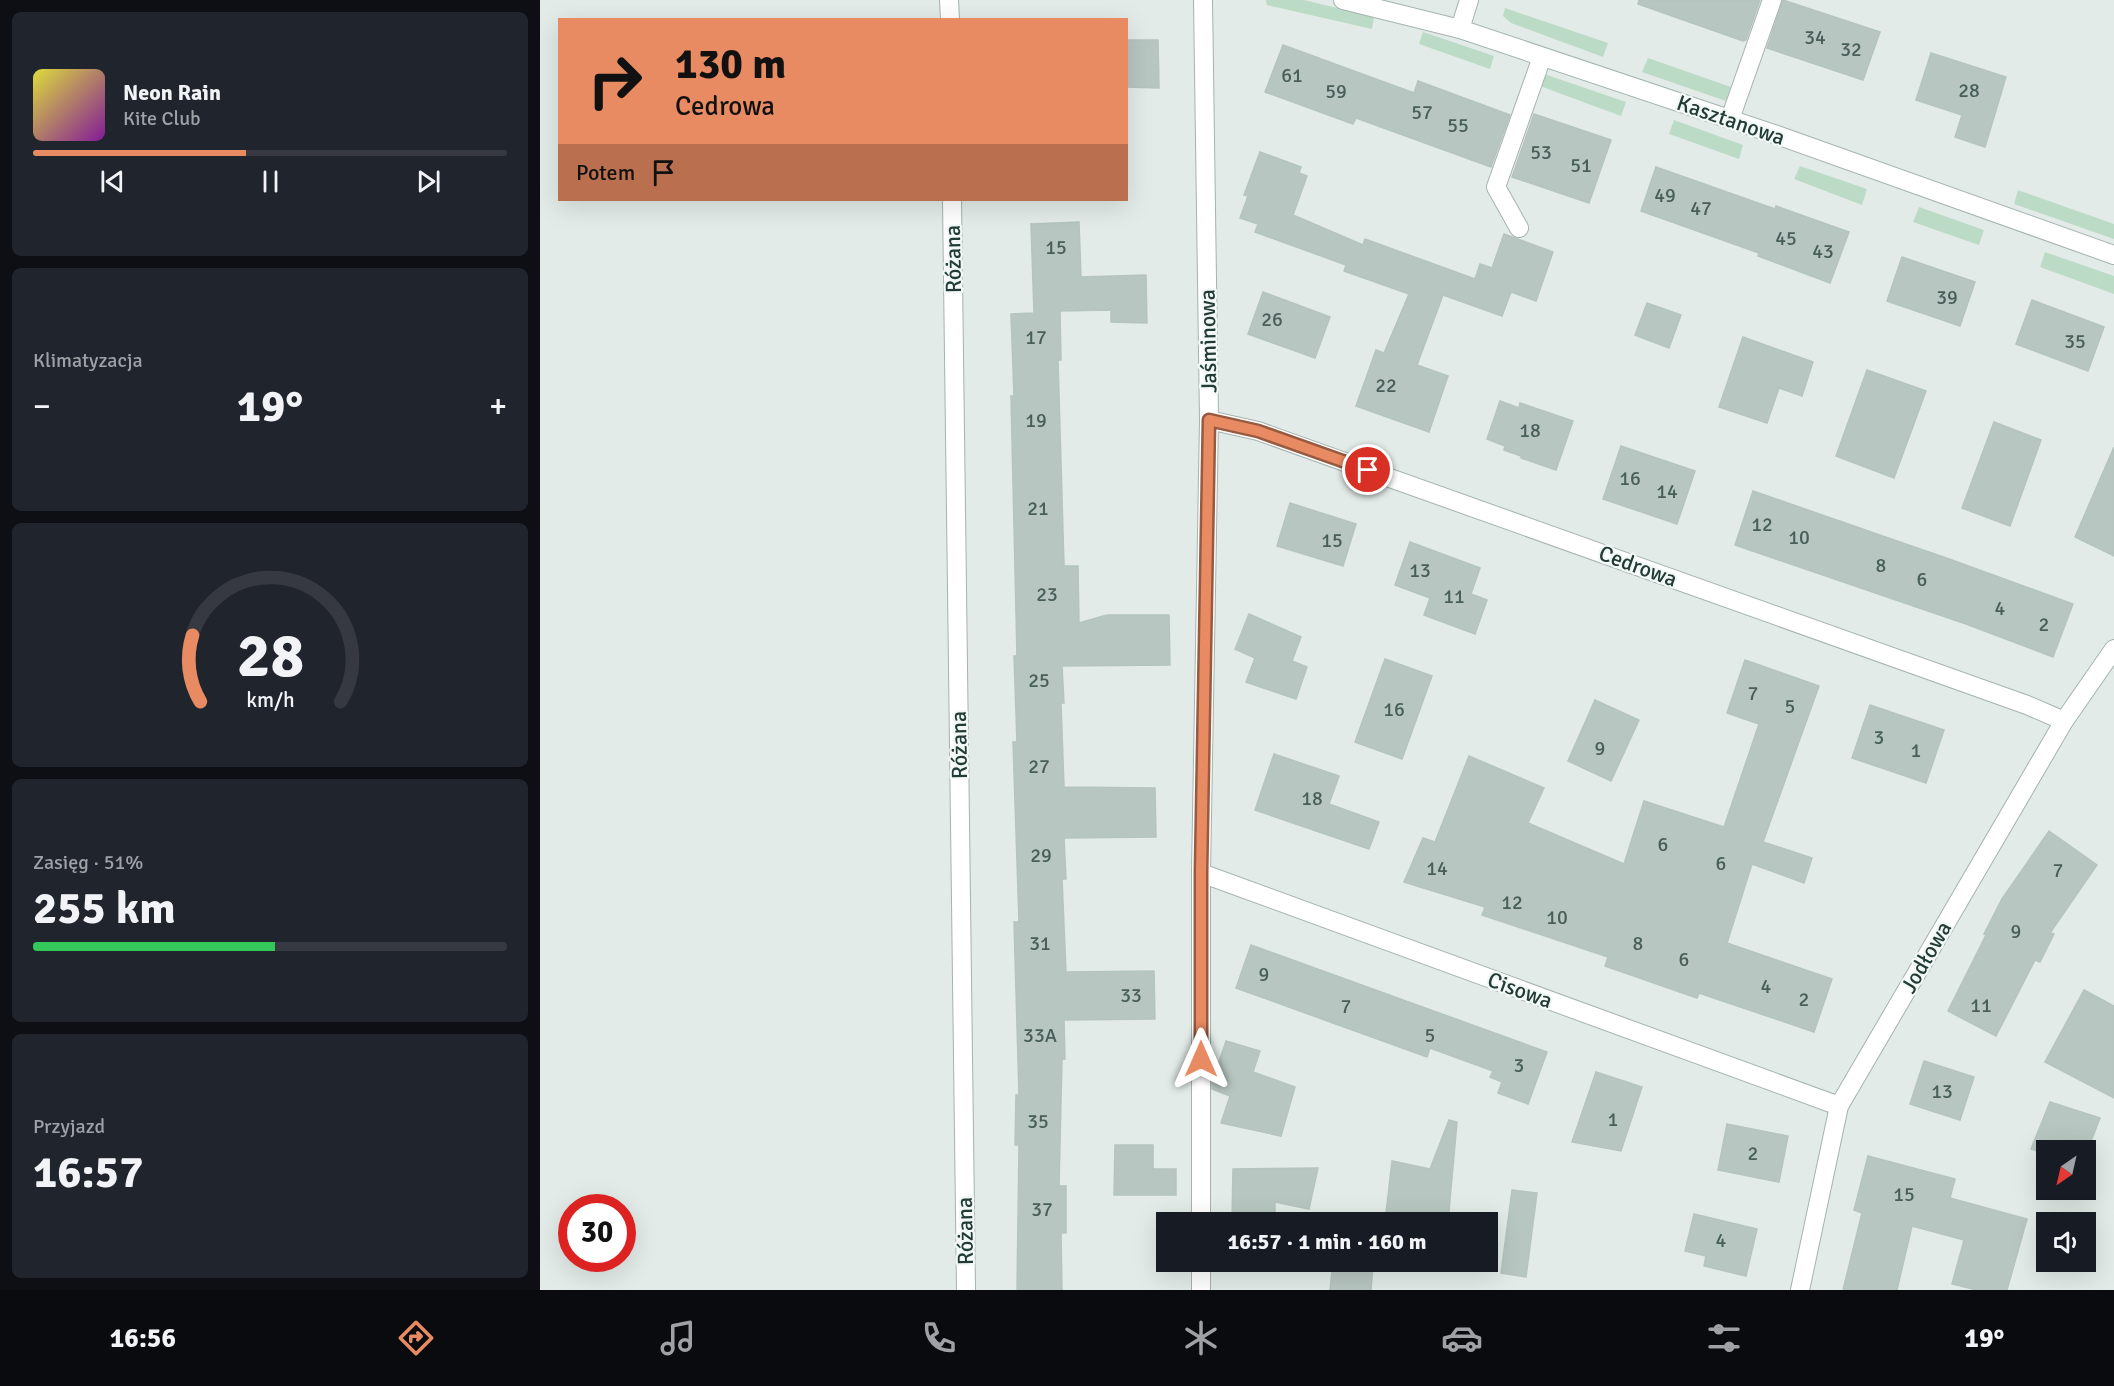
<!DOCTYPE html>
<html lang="pl">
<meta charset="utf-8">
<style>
body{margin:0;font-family:Signika,sans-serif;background:#20242c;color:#f1f3f6;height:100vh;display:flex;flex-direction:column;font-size:22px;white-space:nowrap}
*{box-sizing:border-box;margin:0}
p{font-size:20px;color:#9ea1a6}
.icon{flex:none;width:33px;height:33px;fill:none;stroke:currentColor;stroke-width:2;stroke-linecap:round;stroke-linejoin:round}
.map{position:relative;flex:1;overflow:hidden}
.sheet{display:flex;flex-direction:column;gap:12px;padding:12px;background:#0d0f14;width:540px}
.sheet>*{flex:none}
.top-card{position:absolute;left:18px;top:18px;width:570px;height:183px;border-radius:0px;box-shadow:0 6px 24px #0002;background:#e98b62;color:#111;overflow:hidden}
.needle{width:39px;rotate:214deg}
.controls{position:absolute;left:1496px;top:1140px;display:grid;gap:12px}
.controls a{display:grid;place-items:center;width:60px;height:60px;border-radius:0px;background:#171b24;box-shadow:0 6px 24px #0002;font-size:30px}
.speed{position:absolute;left:18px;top:1194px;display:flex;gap:12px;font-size:30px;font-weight:700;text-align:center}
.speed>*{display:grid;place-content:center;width:78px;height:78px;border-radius:50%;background:#171b24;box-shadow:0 6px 24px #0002;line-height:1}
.speed .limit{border:9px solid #d22;background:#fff;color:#111}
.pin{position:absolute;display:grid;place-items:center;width:51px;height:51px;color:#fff;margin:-26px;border:3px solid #fff;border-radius:50%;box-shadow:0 2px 6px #0007}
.me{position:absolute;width:66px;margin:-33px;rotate:0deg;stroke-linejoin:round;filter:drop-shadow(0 0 4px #0008)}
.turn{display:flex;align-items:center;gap:21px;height:126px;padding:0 18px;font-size:27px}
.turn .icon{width:78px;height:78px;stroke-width:2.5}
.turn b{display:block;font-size:42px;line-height:51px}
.then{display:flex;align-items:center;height:57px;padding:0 18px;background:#0003;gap:12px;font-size:22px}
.big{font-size:45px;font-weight:700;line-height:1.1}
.sheet .tile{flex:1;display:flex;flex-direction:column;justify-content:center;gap:9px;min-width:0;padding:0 21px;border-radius:9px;background:#20242c}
.sheet .dial{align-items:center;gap:0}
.dial svg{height:156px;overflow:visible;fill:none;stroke:#363941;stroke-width:7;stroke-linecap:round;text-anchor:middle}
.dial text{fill:#f1f3f6;stroke:none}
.song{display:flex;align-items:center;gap:18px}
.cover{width:72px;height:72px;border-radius:9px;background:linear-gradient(135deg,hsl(60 70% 55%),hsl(290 70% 35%))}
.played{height:6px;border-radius:3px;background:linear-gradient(90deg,#e98b62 45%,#363941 45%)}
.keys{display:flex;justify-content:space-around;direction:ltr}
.heat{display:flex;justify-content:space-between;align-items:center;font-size:33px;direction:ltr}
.charge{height:9px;border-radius:4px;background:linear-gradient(90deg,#34c759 51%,#363941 0)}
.trip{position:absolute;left:616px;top:1212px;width:342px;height:60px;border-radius:0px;background:#171b24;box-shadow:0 6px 24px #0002;font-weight:700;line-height:60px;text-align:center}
.dock{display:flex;height:96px;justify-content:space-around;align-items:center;background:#090b0e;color:#9ea1a6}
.dock .icon{width:42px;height:42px}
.dock .current{color:#e98b62}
.dock b{font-size:27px;color:#f1f3f6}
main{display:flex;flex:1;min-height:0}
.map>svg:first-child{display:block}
.green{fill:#bcdbc6}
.building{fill:#b8c6c1;stroke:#b5c4bf;stroke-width:1.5}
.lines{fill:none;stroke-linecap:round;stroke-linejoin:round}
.service-casing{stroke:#a5b3af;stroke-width:20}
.minor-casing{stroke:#a5b3af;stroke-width:20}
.tertiary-casing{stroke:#a5b3af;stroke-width:20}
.service{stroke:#fff;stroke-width:18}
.minor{stroke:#fff;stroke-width:18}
.tertiary{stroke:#fff;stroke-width:18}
.route-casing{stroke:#975a40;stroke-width:15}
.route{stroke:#e98b62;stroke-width:10}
.labels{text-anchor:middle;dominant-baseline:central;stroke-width:4.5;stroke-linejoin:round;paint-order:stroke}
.number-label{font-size:20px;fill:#485e59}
.street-label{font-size:22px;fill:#233b36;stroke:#f2f8f5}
</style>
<main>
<section class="sheet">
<div class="tile">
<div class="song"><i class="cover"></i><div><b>Neon Rain</b><p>Kite Club</p></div></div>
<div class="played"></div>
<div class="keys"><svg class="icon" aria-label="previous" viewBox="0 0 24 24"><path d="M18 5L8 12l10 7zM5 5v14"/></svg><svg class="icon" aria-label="pause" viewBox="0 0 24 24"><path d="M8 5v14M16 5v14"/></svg><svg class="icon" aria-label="next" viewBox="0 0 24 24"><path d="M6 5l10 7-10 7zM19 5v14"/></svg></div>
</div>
<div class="tile"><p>Klimatyzacja</p>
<div class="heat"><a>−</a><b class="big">19°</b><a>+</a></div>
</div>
<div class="tile dial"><svg viewBox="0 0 100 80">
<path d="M14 69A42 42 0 1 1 86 69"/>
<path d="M14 69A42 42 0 0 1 10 35" stroke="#e98b62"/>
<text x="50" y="56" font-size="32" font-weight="700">28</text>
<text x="50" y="72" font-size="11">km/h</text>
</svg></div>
<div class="tile"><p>Zasięg · 51%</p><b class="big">255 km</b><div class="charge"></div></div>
<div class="tile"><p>Przyjazd</p><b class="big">16:57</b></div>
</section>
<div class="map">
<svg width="1574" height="1290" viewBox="0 0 1574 1290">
<rect width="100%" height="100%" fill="#e2ebe8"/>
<g class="green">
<path d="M 726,0 L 764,0 L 834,17 L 832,29 L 727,5 Z"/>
<path d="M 965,8 L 1068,43 L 1063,57 L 971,23 L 963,16 Z"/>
<path d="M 883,32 L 954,56 L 950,69 L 879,44 Z"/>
<path d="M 1108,58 L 1191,87 L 1186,101 L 1102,72 Z"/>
<path d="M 1004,74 L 1086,102 L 1081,116 L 1000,86 Z"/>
<path d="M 1134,120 L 1203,145 L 1199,159 L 1129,134 Z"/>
<path d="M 1260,166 L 1327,189 L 1322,205 L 1254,179 Z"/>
<path d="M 1478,190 L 1574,224 L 1574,239 L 1474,204 Z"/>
<path d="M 1379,207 L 1444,230 L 1439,245 L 1373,222 Z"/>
<path d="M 1505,252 L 1574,276 L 1574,294 L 1500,267 Z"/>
</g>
<g class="building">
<path d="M 1099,0 L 1220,0 L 1206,40 L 1203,41 L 1098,4 Z"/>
<path d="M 1243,0 L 1340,32 L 1323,80 L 1227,48 Z"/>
<path d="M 586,40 L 618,40 L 619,88 L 586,87 Z"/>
<path d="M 743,45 L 874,93 L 878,81 L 970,115 L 951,167 L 816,118 L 813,124 L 725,92 Z"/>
<path d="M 1391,53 L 1466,77 L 1445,147 L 1415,137 L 1422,115 L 1376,100 Z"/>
<path d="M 994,114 L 1071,140 L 1049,203 L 972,177 Z"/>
<path d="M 720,152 L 761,167 L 759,173 L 767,176 L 753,215 L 823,245 L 825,239 L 935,279 L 940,264 L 952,268 L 964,234 L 1013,252 L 996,301 L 971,292 L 962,316 L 903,295 L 877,365 L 908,376 L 889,432 L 816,406 L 836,350 L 844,353 L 869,294 L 804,271 L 806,265 L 715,232 L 718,224 L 700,218 L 708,196 L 704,195 Z"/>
<path d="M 1116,167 L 1235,209 L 1236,206 L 1309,232 L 1290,283 L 1218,256 L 1219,253 L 1101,211 Z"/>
<path d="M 539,222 L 541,277 L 606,275 L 607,323 L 571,322 L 571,310 L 520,311 L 521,360 L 518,360 L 524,566 L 538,566 L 539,623 L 567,615 L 629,615 L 630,665 L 522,666 L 524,703 L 521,703 L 524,787 L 615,788 L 616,837 L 524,838 L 526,879 L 522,879 L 526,972 L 614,971 L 615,1019 L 524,1020 L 525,1059 L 522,1059 L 519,1186 L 526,1186 L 526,1233 L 521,1233 L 522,1290 L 477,1290 L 479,1145 L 475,1145 L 476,1095 L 479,1095 L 474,922 L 479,922 L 473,742 L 477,742 L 474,656 L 477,656 L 471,396 L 474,396 L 471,314 L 494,313 L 491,224 Z"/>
<path d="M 1362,257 L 1435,282 L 1420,326 L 1347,301 Z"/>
<path d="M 723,292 L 790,317 L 775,358 L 708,334 Z"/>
<path d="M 1492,300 L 1564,327 L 1548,371 L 1476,344 Z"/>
<path d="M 1107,303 L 1141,315 L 1129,348 L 1095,335 Z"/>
<path d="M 1203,337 L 1273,362 L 1262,396 L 1239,388 L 1227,423 L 1179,407 Z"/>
<path d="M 1327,370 L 1386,391 L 1354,478 L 1296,456 Z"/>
<path d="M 960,401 L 979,408 L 980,403 L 1033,421 L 1016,470 L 981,458 L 981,456 L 964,450 L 965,446 L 947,439 Z"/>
<path d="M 1454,422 L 1501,440 L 1470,526 L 1422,508 Z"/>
<path d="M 1081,446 L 1155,471 L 1137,524 L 1063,499 Z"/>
<path d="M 1574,447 L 1574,556 L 1535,537 Z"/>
<path d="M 1213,491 L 1412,560 L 1533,604 L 1513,657 L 1426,624 L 1195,545 Z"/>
<path d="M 750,503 L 816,524 L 803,566 L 737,546 Z"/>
<path d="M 870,542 L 940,568 L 931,594 L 947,600 L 935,634 L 884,615 L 890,598 L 855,585 Z"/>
<path d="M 709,614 L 761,637 L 752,661 L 767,667 L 756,699 L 706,682 L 715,658 L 695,649 Z"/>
<path d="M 845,659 L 892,676 L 862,759 L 815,742 Z"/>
<path d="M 1205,660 L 1279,686 L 1223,842 L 1272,858 L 1264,883 L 1212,864 L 1187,943 L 1292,979 L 1274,1032 L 1159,993 L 1157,998 L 1065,966 L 1068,957 L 942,915 L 945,907 L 864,882 L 883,838 L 895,842 L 929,756 L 1004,788 L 988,823 L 1084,864 L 1104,801 L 1184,827 L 1219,724 L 1187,713 Z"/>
<path d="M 1055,700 L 1099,720 L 1071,781 L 1028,761 Z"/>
<path d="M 1330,705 L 1404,730 L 1386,783 L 1312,758 Z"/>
<path d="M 734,754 L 799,776 L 789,804 L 839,822 L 829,849 L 715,810 Z"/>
<path d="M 1509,831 L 1557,865 L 1510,933 L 1514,934 L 1500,962 L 1495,960 L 1456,1036 L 1408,1011 L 1446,935 L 1444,934 L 1462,899 Z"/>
<path d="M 711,945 L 1007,1052 L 988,1104 L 958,1093 L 962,1082 L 950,1077 L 953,1071 L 890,1048 L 887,1057 L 696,988 Z"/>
<path d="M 1544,990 L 1574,1006 L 1574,1098 L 1505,1062 Z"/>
<path d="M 686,1041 L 720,1051 L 713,1072 L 755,1087 L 741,1136 L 681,1123 L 690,1096 L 672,1089 L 672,1083 Z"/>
<path d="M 1384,1061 L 1434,1077 L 1420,1120 L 1370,1104 Z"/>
<path d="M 1056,1072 L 1102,1087 L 1081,1151 L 1032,1142 Z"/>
<path d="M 1510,1102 L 1560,1118 L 1545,1157 L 1545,1150 L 1506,1150 L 1506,1154 L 1491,1149 Z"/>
<path d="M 909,1120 L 917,1122 L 908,1222 L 845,1222 L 852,1161 L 890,1169 Z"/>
<path d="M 1187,1124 L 1248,1136 L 1239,1182 L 1178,1170 Z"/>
<path d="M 575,1145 L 613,1145 L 613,1169 L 636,1169 L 636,1195 L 574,1195 Z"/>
<path d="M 1328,1156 L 1415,1179 L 1410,1198 L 1487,1219 L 1467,1290 L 1437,1290 L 1412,1284 L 1424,1240 L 1372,1226 L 1357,1290 L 1303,1290 L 1322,1213 L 1314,1210 Z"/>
<path d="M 778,1168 L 769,1209 L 735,1202 L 735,1222 L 692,1222 L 693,1169 Z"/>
<path d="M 972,1190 L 997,1193 L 986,1277 L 961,1273 Z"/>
<path d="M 1154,1214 L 1217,1229 L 1206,1276 L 1164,1266 L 1166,1256 L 1145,1251 Z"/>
<path d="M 793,1262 L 811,1262 L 833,1265 L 831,1290 L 790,1290 Z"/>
</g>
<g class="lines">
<g class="service-casing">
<g id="service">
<path d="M 1190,119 L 1232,0"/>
<path d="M 979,228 L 956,187 L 1002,57"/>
</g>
</g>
<g class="minor-casing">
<g id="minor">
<path d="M 803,0 L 920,29 L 1237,135 L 1574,255"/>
<path d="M 920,29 L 929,0"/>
<path d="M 669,420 L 718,431 L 1487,705 L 1524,721"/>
<path d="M 661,873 L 1299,1106"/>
<path d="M 661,1222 L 661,873 L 669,420 L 663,0"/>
<path d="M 661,1290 L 661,1262"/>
<path d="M 1260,1290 L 1299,1106 L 1524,721 L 1574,649"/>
</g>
</g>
<g class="tertiary-casing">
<g id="tertiary">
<path d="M 409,0 L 410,20"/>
<path d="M 412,200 L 426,1290"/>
</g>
</g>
<use href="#service" class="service"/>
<use href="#minor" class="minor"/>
<use href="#tertiary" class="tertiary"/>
</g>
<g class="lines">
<g class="route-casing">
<path id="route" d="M 661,1059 L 661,873 L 669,420 L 718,431 L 828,470"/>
</g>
<use href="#route" class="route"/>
</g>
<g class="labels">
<g class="number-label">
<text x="1275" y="37">34</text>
<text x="1311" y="49">32</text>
<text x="752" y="75">61</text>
<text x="1429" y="90">28</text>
<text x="796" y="91">59</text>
<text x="882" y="112">57</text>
<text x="918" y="125">55</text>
<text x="1001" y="152">53</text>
<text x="1041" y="165">51</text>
<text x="1125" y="195">49</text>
<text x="1161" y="208">47</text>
<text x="1246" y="238">45</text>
<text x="516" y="247">15</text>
<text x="1283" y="251">43</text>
<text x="1407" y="297">39</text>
<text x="732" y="319">26</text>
<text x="496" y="337">17</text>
<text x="1535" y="341">35</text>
<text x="846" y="385">22</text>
<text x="496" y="420">19</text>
<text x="990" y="430">18</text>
<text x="1090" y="478">16</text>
<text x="1127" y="491">14</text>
<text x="498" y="508">21</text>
<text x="1222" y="524">12</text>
<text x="1259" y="537">10</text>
<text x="792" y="540">15</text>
<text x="1341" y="565">8</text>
<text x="880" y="570">13</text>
<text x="1382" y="579">6</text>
<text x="507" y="594">23</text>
<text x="914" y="596">11</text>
<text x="1460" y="608">4</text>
<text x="1504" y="624">2</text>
<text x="499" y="680">25</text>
<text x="1213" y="693">7</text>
<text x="1250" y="706">5</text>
<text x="854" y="709">16</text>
<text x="1339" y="737">3</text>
<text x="1060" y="748">9</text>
<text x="1376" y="750">1</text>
<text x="499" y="766">27</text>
<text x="772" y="798">18</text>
<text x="1123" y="844">6</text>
<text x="501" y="855">29</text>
<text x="1181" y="863">6</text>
<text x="897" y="868">14</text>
<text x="1518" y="870">7</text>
<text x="972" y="902">12</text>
<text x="1017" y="917">10</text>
<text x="1476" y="931">9</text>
<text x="500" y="943">31</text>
<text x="1098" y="943">8</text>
<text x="1144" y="959">6</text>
<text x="724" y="974">9</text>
<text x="1226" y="986">4</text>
<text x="591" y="995">33</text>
<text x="1264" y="999">2</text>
<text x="1441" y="1005">11</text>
<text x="806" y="1006">7</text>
<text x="500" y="1035">33A</text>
<text x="890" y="1035">5</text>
<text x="979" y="1065">3</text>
<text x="1402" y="1091">13</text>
<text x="1073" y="1119">1</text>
<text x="498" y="1121">35</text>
<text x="1213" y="1153">2</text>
<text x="1364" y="1194">15</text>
<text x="502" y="1209">37</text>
<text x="1181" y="1240">4</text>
</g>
<g class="street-label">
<text transform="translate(1191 120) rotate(19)">Kasztanowa</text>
<text transform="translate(413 259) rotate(-91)">Różana</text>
<text transform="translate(668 341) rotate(-91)">Jaśminowa</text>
<text transform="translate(1098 566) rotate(20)">Cedrowa</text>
<text transform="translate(419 745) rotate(-91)">Różana</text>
<text transform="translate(1386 957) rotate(-60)">Jodłowa</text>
<text transform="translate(980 990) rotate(20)">Cisowa</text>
<text transform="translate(425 1231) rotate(-91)">Różana</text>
</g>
</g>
</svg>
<div class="controls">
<a><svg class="needle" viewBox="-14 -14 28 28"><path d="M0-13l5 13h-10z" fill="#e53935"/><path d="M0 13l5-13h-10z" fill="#9ea1a6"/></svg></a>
<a><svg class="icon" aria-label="sound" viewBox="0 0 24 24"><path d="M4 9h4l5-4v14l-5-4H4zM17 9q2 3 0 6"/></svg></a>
</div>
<div class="speed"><div class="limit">30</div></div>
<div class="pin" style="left:828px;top:470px;background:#d93025"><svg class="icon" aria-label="arrive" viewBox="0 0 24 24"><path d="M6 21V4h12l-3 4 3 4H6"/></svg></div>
<svg class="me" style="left:661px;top:1059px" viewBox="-20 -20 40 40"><path d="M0-17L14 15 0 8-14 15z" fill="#e98b62" stroke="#fff" stroke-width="4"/></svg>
<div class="trip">16:57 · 1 min · 160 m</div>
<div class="top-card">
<div class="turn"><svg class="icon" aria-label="right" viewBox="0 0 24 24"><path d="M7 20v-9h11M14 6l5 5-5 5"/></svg><div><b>130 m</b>Cedrowa</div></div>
<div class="then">Potem<svg class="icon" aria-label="arrive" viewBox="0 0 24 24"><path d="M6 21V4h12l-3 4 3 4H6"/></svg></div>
</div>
</div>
</main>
<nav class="dock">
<b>16:56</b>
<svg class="icon current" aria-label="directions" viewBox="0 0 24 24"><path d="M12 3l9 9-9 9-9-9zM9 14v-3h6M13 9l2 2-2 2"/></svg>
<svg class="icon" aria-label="music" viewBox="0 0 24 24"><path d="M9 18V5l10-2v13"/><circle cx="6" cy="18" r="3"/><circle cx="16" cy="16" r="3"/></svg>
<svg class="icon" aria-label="phone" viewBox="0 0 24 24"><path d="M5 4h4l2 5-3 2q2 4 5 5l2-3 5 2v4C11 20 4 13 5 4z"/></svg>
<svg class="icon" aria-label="climate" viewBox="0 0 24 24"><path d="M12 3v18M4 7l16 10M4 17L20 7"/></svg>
<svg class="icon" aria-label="car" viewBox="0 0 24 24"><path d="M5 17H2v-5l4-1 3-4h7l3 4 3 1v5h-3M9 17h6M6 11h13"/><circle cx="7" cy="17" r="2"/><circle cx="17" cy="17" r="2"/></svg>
<svg class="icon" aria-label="filters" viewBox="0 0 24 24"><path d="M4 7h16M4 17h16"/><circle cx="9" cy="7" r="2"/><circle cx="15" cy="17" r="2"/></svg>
<b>19°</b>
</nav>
